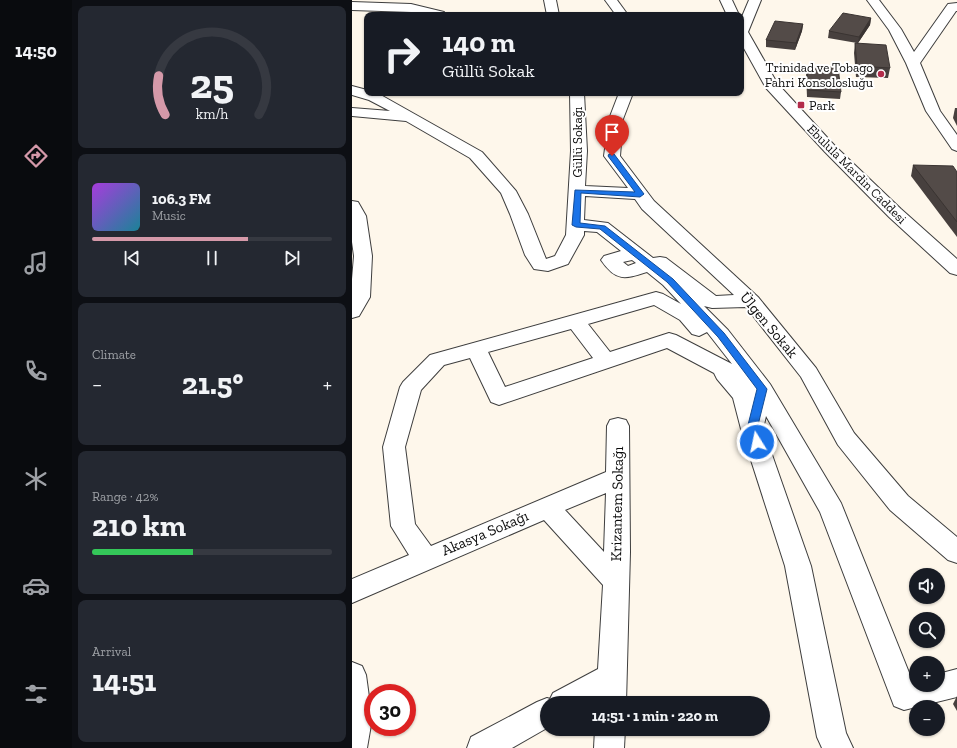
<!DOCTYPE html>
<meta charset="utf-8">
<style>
body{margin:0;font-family:"Zilla Slab",serif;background:#242831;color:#f1f3f6;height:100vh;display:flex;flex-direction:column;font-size:15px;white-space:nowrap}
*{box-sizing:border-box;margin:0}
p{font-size:13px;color:#9ea1a6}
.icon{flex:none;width:22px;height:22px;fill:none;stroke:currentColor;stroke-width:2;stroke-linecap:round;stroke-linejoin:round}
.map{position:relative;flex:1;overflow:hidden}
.side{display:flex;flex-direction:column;gap:6px;padding:6px;background:#0d0f14;width:280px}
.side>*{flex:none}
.guide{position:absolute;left:12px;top:12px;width:380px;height:84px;border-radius:8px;box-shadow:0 1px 3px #0004;background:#171b24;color:#f1f3f6;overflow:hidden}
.tools{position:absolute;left:557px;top:568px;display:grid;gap:8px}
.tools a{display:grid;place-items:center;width:36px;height:36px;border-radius:50%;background:#171b24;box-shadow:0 1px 3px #0004;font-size:20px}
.speed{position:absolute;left:12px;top:684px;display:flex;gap:8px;font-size:20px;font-weight:700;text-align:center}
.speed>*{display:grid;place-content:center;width:52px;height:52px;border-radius:50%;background:#171b24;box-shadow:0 1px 3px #0004;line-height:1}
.speed .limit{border:6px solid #d22;background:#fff;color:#111}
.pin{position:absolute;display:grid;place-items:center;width:34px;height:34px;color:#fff;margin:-41px -17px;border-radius:50% 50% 50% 0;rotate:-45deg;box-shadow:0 0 4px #0007}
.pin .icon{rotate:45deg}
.me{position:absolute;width:44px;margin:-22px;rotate:350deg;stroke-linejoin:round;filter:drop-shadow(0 0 3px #0008)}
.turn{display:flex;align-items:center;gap:14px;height:84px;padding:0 12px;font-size:18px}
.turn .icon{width:52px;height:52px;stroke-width:2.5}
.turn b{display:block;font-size:28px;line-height:34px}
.big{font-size:30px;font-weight:700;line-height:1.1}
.side .card{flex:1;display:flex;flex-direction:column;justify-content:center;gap:6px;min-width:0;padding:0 14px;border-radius:8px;background:#242831}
.side .dial{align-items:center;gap:0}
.dial svg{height:104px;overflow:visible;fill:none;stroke:#363941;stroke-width:7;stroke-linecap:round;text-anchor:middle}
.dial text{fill:#f1f3f6;stroke:none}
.song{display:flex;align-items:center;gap:12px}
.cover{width:48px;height:48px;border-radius:6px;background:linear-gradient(135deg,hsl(280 70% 55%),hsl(190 70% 35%))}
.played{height:4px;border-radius:2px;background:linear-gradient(90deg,#d599a9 65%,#363941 65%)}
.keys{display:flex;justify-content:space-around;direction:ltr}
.heat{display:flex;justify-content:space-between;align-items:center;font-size:22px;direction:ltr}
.charge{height:6px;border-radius:3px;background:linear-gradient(90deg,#34c759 42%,#363941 0)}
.trip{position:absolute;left:188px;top:696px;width:230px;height:40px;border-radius:20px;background:#171b24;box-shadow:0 1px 3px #0004;font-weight:700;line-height:40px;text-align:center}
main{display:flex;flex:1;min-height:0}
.dock{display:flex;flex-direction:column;width:72px;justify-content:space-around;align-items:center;background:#090b0e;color:#9ea1a6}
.dock .icon{width:28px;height:28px}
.dock .selected{color:#d599a9}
.dock b{font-size:18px;color:#f1f3f6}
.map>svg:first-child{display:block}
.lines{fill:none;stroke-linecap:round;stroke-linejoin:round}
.minor-casing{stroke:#3e3e3e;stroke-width:2}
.minor{fill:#fff;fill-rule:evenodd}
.wall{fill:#47403e}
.shaded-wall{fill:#3a3432}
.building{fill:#534b48;stroke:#3a3432}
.route{fill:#1a73e8;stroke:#114b97}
.poi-dot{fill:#b32c4b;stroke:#fff;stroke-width:1.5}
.labels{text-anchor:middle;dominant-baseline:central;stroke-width:4;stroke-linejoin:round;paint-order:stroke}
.far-poi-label{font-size:13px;fill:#0b0b0b;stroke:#fff;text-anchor:end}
.far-street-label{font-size:13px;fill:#0b0b0b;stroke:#fff}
.street-label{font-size:15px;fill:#0b0b0b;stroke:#fff}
</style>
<main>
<nav class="dock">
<b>14:50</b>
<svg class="icon selected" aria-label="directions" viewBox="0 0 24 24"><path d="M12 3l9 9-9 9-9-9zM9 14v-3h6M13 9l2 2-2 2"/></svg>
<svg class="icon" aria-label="music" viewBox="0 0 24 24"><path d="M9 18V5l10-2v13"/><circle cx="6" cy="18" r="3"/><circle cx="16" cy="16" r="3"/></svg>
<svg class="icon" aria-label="phone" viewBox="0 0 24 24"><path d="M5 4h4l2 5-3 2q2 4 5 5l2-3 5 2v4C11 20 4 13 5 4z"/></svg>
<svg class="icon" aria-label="climate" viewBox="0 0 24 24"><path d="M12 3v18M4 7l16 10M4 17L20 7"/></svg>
<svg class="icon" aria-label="car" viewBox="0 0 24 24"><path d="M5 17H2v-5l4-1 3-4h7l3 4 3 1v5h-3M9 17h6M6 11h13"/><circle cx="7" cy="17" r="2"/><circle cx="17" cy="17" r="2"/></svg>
<svg class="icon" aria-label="filters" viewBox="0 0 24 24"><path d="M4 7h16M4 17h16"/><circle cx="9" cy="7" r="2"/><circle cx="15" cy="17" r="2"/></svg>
</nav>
<section class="side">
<div class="card dial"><svg viewBox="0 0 100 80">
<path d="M14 69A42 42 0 1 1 86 69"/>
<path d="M14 69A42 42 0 0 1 9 39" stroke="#d599a9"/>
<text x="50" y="56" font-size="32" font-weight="700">25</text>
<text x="50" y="72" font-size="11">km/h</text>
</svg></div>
<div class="card">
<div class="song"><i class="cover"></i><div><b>106.3 FM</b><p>Music</p></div></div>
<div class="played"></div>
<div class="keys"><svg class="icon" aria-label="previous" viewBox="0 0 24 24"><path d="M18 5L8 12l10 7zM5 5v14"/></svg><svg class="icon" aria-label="pause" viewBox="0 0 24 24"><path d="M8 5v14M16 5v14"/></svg><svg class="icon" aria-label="next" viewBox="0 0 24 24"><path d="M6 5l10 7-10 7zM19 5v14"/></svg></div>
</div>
<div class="card"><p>Climate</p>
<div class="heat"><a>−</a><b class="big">21.5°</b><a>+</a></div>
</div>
<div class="card"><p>Range · 42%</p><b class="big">210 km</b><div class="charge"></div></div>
<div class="card"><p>Arrival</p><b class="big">14:51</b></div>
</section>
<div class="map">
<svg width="605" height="748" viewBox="0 0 605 748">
<rect width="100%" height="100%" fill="#fef7eb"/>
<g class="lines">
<g class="minor-casing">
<g id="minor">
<path d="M 192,0 L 204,0 L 207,15 L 195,15 Z"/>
<path d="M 253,0 L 265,0 L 276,15 L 264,15 Z"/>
<path d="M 368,0 L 380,0 L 387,15 L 375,15 Z"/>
<path d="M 397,0 L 409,0 L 396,32 L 425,83 L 483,146 L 549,209 L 605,259 L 605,275 L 598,273 L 537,217 L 473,152 L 414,88 L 389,43 L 389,19 Z"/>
<path d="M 515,0 L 527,0 L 549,29 L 562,52 L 596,4 L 605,3 L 605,11 L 604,11 L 568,63 L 588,111 L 605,135 L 605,151 L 600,149 L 574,111 L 554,63 L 537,30 Z"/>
<path d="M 0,2 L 59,4 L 92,12 L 94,15 L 73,15 L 59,12 L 0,10 Z"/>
<path d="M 0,86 L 15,90 L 15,93 L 27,94 L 130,152 L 164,191 L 176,214 L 194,259 L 203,256 L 214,235 L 219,151 L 218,93 L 232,93 L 235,151 L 233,186 L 276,188 L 252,156 L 257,119 L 267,93 L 281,93 L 271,119 L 268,156 L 302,201 L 406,297 L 464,368 L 502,433 L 556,496 L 605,537 L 605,563 L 596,560 L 538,510 L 486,445 L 449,377 L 394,307 L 360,308 L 352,306 L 376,330 L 418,384 L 489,503 L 560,680 L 564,679 L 564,685 L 586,685 L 586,674 L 605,669 L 605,697 L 552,710 L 542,706 L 468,512 L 414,416 L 411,429 L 459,566 L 494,733 L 501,748 L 470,748 L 465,737 L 433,566 L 389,429 L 381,398 L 365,379 L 362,373 L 315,348 L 147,405 L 139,402 L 118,358 L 92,365 L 69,390 L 53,447 L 63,524 L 79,546 L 254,472 L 255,426 L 258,420 L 266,418 L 274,420 L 277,426 L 278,552 L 274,703 L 244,703 L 245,700 L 239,703 L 195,703 L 195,728 L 160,748 L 115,748 L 119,737 L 185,702 L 195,698 L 198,699 L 201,693 L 246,669 L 251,585 L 192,520 L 0,603 L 0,579 L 57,555 L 39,526 L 31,447 L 48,387 L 51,382 L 78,355 L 304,292 L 311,294 L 329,304 L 311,285 L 295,272 C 273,279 264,282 249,260 L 252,256 L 269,251 L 245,232 L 232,231 L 232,235 L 216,264 L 196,271 L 182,269 L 173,255 L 158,214 L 149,193 L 118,158 L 54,121 L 0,116 L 0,108 L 38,111 L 17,100 L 0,95 ZM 233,196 L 283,199 L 290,209 L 382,295 L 364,296 L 314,258 L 308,257 L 301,258 L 256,223 L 232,220 ZM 280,260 L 284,263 L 276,266 L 271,262 ZM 302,305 L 328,320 L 340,334 L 347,336 L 355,332 L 380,364 L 324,335 L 317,333 L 258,352 L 236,324 ZM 219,329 L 241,358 L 153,387 L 136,352 ZM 254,493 L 252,552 L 213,510 Z"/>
<path d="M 0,201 L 6,202 L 14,216 L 20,256 L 18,297 L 7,316 L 0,318 L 0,279 L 2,256 L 0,242 Z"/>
<path d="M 0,662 L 10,666 L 14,675 L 20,719 L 15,748 L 0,748 Z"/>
<path d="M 243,729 L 273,729 L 272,748 L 242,748 Z"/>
</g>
</g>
<use href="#minor" class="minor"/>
</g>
<g class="wall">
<path d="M 519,18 L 518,25 L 506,43 L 538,68 L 536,78 L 504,77 L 502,53 L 503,43 L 505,43 L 476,38 L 477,31 Z"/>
<path d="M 451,24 L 450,31 L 443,50 L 414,47 L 414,40 Z"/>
<path d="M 455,66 L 489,92 L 488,99 L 455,97 L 454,73 Z"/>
<path d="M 603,108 L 605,108 L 605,126 L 601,118 Z"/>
<path d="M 561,165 L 605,172 L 605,237 L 559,176 Z"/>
<path d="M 605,696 L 605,711 L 601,704 Z"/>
</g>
<g class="shaded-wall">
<path d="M 519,18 L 518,25 L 506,43 L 507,37 Z"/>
<path d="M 451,24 L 450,31 L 443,50 L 444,43 Z"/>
</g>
<g class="building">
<path d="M 491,13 L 519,18 L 507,37 L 477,31 Z"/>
<path d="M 423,21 L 451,24 L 444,43 L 414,40 Z"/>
<path d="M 503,43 L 534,45 L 538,68 L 505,66 Z"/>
<path d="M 455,66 L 486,67 L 489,92 L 456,90 Z"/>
<path d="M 561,165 L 601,166 L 605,172 L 605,222 Z"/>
</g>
<path class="route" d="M 257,154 L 262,154 L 292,194 L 288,197 L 229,193 L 228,223 L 253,226 L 321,279 L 372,333 L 415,389 L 405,429 L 410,442 L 408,445 L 401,445 L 395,429 L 405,389 L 366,337 L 315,282 L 248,229 L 224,227 L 220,225 L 223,190 L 283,192 L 256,156 Z"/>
<g class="poi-dot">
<circle cx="529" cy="74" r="4"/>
<rect x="445" y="101" width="8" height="8" rx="2"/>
</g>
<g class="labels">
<g class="far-poi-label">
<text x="521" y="67">Trinidad ve Tobago<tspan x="521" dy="15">Fahri Konsolosluğu</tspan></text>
<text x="457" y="105" text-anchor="start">Park</text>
</g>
<g class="far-street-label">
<text transform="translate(225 142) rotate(-90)">Güllü Sokağı</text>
<text transform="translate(505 174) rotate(45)">Ebulula Mardin Caddesi</text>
</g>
<g class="street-label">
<text transform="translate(417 325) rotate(50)">Ülgen Sokak</text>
<text transform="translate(265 504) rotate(-89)">Krizantem Sokağı</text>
<text transform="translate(133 533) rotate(-23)">Akasya Sokağı</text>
</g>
</g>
</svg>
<div class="tools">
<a><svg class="icon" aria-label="sound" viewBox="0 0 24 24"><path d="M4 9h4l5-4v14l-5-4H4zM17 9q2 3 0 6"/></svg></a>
<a><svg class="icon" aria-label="search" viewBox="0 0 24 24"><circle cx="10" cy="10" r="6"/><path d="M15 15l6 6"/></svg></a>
<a>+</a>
<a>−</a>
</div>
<div class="speed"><div class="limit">30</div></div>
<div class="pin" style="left:260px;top:156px;background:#d93025"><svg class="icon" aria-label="arrive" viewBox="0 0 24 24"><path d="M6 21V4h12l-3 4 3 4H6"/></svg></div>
<svg class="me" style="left:405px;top:442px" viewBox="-20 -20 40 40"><circle r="17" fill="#1a73e8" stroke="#fff" stroke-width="3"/><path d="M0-11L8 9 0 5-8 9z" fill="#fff"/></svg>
<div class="trip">14:51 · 1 min · 220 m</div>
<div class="guide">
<div class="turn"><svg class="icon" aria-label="right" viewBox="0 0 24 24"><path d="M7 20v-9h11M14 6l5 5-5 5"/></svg><div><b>140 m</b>Güllü Sokak</div></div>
</div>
</div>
</main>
